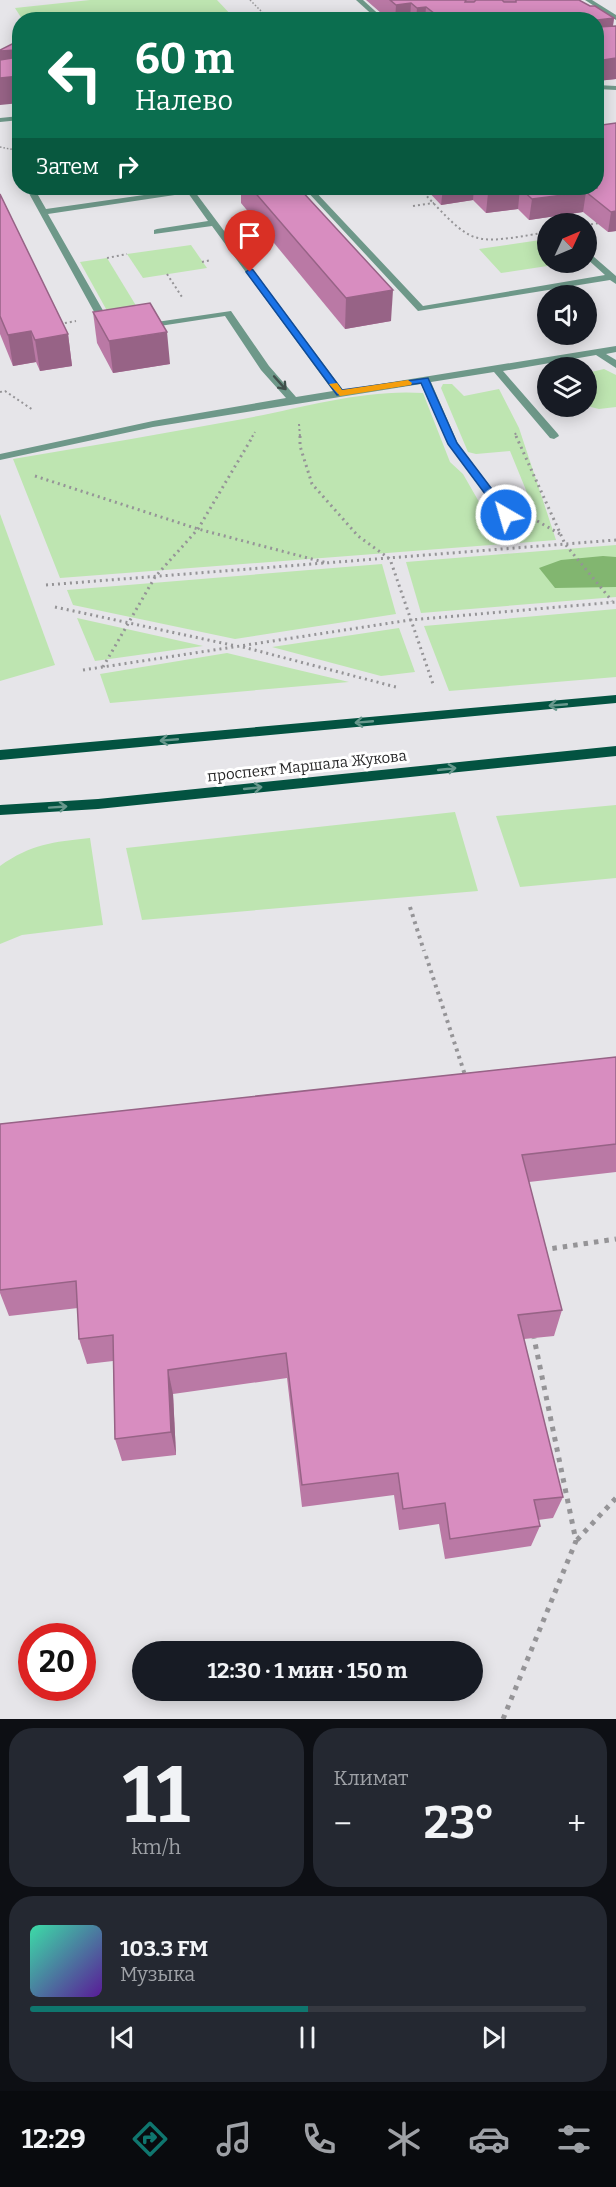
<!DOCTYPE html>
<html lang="ru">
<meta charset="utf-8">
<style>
body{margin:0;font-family:Bitter,serif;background:#242831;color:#f1f3f6;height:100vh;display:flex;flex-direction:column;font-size:22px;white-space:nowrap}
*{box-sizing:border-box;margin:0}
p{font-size:20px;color:#9ea1a6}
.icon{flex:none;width:33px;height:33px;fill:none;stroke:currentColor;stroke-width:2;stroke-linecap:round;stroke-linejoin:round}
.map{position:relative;height:1719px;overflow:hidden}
.sheet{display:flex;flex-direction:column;gap:9px;padding:9px;background:#0d0f14;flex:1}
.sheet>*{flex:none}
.banner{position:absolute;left:12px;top:12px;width:592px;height:183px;border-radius:24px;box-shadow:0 3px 15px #0003;background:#0b6e4f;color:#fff;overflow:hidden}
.needle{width:39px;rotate:46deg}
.tools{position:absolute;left:537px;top:213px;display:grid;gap:12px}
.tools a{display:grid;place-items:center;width:60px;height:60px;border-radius:50%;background:#171b24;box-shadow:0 3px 15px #0003;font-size:30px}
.speed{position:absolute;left:18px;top:1623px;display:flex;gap:12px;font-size:30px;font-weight:700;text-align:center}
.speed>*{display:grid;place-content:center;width:78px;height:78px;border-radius:50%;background:#171b24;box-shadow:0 3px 15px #0003;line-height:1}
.speed .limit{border:9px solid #d22;background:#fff;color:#111}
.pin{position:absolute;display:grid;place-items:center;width:51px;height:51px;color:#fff;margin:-62px -26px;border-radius:50% 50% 50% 0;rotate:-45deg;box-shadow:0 0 6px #0007}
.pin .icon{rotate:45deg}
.me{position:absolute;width:66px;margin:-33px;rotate:322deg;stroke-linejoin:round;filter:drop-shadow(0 0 4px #0008)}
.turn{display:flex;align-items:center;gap:21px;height:126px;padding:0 24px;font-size:27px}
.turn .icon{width:78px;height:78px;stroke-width:2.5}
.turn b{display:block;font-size:42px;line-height:51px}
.then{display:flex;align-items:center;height:57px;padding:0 24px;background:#0003;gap:12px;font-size:22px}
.big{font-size:45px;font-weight:700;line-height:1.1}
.sheet .tile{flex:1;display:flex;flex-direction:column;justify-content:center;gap:9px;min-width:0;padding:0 21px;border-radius:24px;background:#242831}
.sheet .dial{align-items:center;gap:0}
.dial b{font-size:78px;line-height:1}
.song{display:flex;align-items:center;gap:18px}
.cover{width:72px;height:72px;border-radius:9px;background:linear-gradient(135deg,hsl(160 70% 55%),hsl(270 70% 35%))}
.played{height:6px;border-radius:3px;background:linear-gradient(90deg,#0f766e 50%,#363941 50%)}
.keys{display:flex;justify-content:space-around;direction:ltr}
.heat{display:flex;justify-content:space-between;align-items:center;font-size:33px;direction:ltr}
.sheet .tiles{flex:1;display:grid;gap:9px;grid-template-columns:1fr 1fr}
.tile:last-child{grid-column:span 2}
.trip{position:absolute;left:132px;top:1641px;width:351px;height:60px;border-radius:30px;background:#171b24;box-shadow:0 3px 15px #0003;font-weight:700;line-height:60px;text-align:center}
.menu{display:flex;height:96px;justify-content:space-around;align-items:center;background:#090b0e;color:#9ea1a6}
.menu .icon{width:42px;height:42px}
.menu .current{color:#0f766e}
.menu b{font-size:27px;color:#f1f3f6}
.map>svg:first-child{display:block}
.green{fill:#bee5b1}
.forest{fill:#82b670}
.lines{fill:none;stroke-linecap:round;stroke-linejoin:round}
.path-far4{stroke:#959497;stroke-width:1.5;stroke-dasharray:1.5 2;stroke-linecap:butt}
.path-far3{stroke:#959497;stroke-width:2;stroke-dasharray:2 3;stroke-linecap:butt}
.path-far2{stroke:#959497;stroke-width:3;stroke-dasharray:2 4;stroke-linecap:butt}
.path-far1{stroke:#959497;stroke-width:4;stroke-dasharray:3 4.5;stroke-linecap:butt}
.path{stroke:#959497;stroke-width:5;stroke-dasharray:4.5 6;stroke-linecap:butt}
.minor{fill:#6e9889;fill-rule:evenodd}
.major{fill:#035341;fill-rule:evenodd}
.wall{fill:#ba79a5}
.shaded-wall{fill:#976386}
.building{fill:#d88dc0;stroke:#976386;stroke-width:1.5}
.oneway{stroke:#404f4b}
.oneway2{stroke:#68988d}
.route{fill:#1a73e8;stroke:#114b97;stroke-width:1.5}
.slow{fill:#f59e0b}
.labels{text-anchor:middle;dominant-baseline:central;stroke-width:6;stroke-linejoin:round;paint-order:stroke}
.street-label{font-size:15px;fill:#282829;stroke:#fff}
</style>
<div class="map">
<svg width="616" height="1719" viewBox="0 0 616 1719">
<rect width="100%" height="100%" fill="#e6e5e9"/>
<g class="green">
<path d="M 90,0 L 217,0 L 234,18 L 22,19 L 15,8 Z"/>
<path d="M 547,239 L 548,262 L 567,263 L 501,273 L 479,249 Z"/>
<path d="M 191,245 L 207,268 L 143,278 L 127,254 Z"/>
<path d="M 107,258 L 146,322 L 116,327 L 80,262 Z"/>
<path d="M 604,369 L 616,375 L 616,407 L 599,409 L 587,406 L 587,373 Z"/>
<path d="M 443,384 L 452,384 L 464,396 L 499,389 L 519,428 L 556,540 L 60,578 L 13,459 C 90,446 167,433 243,419 C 302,408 363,389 423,393 L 450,462 L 463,474 L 490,521 L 537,517 L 510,451 L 476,454 L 468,452 L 441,388 Z"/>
<path d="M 0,514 L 55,665 L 0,681 Z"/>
<path d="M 616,545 L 616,597 L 421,613 L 406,562 Z"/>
<path d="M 382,564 L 396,614 L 235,639 L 73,605 L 67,590 Z"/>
<path d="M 616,609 L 616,677 L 449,691 L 424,626 Z"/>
<path d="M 77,618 L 203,646 L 95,661 Z"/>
<path d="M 399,628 L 415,672 L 381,676 L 272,647 Z"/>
<path d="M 227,653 L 349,682 L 110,703 L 100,674 Z"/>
<path d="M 616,805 L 616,878 L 520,887 L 496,816 Z"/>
<path d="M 455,812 L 478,891 L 142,920 L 126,848 Z"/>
<path d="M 90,838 L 103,925 L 22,935 L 0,944 L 0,866 C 31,844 53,842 90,838 Z"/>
</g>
<path class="forest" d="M 603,556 L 616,557 L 616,587 L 555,588 L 539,568 L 561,560 Z"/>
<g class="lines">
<g class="path-far4">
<path d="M 250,0 L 270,20"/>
<path d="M 0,147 L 20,151"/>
<path d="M 419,188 L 421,190"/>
<path d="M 236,190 L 255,188"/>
</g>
<g class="path-far3">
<path d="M 420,189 C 475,247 469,245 548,232"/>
<path d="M 231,191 L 248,189"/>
<path d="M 413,206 L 434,203"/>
<path d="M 586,225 L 600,223"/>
<path d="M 107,258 L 127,254"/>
<path d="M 202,262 L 211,260"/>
<path d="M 167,274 L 182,297"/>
<path d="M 60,324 L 76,321"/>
<path d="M 0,392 L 5,391 L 33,410"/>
<path d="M 299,424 L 300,437"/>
<path d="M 515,433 L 517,437"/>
<path d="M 252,437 L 255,432"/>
</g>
<g class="path-far2">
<path d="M 300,436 L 300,446 L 312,484 L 358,536 L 390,559 L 433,684"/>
<path d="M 516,436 L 565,544 L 612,601"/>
<path d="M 35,476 L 198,529 L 327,563"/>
<path d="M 532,518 L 560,534"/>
<path d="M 46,585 L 616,540"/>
<path d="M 55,607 L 236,646"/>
<path d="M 243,647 L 396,687"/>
<path d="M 103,667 L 155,577 L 198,529 L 253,436"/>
<path d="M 83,670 L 410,620 L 616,602"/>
</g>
<g class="path-far1">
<path d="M 410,907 L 424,951"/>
<path d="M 426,956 L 466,1078"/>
</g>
<g class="path">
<path d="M 542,1250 L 616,1239"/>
<path d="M 577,1540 L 616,1498"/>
<path d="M 503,1719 L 576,1541 L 534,1338"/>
</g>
<g class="minor">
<path d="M 356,0 L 363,0 L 385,20 L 378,20 Z"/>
<path d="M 585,0 L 592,0 L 616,15 L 616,20 Z"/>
<path d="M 597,85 L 616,86 L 616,90 L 597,89 Z"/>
<path d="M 20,116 L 20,120 L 0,122 L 0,118 Z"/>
<path d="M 26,188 L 34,188 L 46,209 L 193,188 L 211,188 L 210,190 L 195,192 L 343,390 L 616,346 L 616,352 L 606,354 L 616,360 L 616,368 L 596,355 L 503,371 L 558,434 L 559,436 L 554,439 L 550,438 L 494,372 L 431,382 L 458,444 L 512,515 L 506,518 L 502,517 L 448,444 L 421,384 L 153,427 L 0,460 L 0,454 L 153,421 L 286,398 L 261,370 L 225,316 L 140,329 L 140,325 L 143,324 L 231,311 L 269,366 L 296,397 L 333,391 L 212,226 L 154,234 L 154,230 L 157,229 L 208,221 L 188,193 L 48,214 L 113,328 L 108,331 L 103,328 Z"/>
<path d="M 304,188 L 312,188 L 423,306 L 605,275 L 586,258 L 586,250 L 616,276 L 616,284 L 610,280 L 418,311 Z"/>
</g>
<g class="major">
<path d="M 616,695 L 616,703 L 0,760 L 0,750 Z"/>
<path d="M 616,746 L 616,756 L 98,809 L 0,815 L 0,805 L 98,799 Z"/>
</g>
</g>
<g class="wall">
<path d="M 366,0 L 579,0 L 590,6 L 614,18 L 613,26 L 616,26 L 616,79 L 597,81 L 597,20 L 389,20 Z"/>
<path d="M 597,120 L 616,231 L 608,232 L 583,212 L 529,220 L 518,209 L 486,213 L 473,200 L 441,205 L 425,188 L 597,188 Z"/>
<path d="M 241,188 L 299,188 L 391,321 L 345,329 L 241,203 Z"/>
<path d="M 0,194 L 68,334 L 72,366 L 40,371 L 36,362 L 13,366 L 0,334 Z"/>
<path d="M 93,312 L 170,364 L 113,373 L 97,343 Z"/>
<path d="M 616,1057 L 616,1172 L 529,1182 L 562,1310 L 554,1336 L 524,1339 L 563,1497 L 553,1518 L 538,1520 L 540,1526 L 531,1546 L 445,1559 L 439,1524 L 399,1530 L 394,1495 L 302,1507 L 287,1378 L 173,1394 L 176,1455 L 122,1461 L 115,1439 L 113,1361 L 87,1364 L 79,1339 L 78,1308 L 9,1316 L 0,1293 L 0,1124 Z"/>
</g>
<g class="shaded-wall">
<path d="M 411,3 L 410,20 L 395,20 L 396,5 Z"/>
<path d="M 426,7 L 425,20 L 416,20 L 417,8 Z"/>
<path d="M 614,18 L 611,38 L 597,40 L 598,20 Z"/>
<path d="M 16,50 L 20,74 L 20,103 L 0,105 L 0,51 Z"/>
<path d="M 616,58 L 616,79 L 597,81 L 597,61 Z"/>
<path d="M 443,188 L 474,188 L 473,200 L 441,205 Z"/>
<path d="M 520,188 L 518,209 L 486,213 L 488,193 Z"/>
<path d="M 586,192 L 583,212 L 529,220 L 532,199 Z"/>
<path d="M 616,211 L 616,231 L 608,232 L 611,212 Z"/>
<path d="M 393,290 L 391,321 L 345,329 L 346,298 Z"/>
<path d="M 31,331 L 36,362 L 13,366 L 8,335 Z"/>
<path d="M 167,332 L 170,364 L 113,373 L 109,341 Z"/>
<path d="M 68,334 L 72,366 L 40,371 L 35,340 Z"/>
<path d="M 168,1370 L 173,1394 L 176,1455 L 171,1432 Z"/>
</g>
<g class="building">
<path d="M 390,0 L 466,0 L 465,2 L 474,2 L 476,0 L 502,0 L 504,2 L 516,2 L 516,0 L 579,0 L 590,6 L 595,6 L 614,18 L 598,20 L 598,27 L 616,26 L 616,58 L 597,61 L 597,20 L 443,20 L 426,7 L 417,8 L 411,3 L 396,5 Z"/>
<path d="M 20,40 L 20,76 L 0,78 L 0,60 L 18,57 L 19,52 L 16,50 L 0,51 L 0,50 Z"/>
<path d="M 597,120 L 602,125 L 616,123 L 616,211 L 611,212 L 586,192 L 532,199 L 520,188 L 488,193 L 483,188 L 597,188 Z"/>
<path d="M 251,188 L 299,188 L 393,290 L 346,298 Z"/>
<path d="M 0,194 L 68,334 L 35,340 L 31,331 L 8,335 L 0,316 Z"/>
<path d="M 150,303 L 167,332 L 109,341 L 93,312 Z"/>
<path d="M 616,1057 L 616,1144 L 522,1155 L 562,1310 L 518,1315 L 563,1497 L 534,1500 L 540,1526 L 450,1539 L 445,1503 L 403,1509 L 398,1473 L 302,1485 L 286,1353 L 168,1370 L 171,1432 L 115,1439 L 113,1335 L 79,1339 L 76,1281 L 0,1290 L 0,1124 Z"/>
</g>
<defs><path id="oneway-shaft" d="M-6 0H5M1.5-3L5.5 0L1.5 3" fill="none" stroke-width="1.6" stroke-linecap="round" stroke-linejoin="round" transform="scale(1.5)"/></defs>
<use class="oneway" href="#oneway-shaft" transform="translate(280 383) rotate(48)"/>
<g class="oneway2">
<use href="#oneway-shaft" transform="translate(558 705) rotate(175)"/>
<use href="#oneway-shaft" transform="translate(364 722) rotate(175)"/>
<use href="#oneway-shaft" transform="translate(169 740) rotate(175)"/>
<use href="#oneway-shaft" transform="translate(447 769) rotate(-6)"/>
<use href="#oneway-shaft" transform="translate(253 788) rotate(-6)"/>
<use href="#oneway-shaft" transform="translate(58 807) rotate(-4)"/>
</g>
<path class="route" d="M 250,269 L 253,270 L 342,390 L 428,378 L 457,443 L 510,513 L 510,518 L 503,518 L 448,444 L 421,383 L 337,395 L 246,272 Z"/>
<path class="slow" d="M 408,380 L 412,383 L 411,385 L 340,396 L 329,384 L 337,383 L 342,390 Z"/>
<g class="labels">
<g class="street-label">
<text transform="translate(307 766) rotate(-6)">проспект Маршала Жукова</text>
</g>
</g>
</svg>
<div class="tools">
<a><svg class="needle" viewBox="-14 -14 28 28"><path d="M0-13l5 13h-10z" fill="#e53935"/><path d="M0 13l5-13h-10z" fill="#9ea1a6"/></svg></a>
<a><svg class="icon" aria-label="sound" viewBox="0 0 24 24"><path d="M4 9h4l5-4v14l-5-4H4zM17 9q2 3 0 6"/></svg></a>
<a><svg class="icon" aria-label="layers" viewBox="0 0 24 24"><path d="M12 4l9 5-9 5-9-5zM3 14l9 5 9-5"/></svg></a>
</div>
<div class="speed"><div class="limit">20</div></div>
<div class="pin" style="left:250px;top:272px;background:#d93025"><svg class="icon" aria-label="arrive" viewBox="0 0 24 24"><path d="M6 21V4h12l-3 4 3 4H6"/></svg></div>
<svg class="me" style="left:506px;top:515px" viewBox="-20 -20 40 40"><circle r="17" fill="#1a73e8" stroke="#fff" stroke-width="3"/><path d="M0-11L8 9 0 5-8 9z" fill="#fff"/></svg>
<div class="trip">12:30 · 1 мин · 150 m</div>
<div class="banner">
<div class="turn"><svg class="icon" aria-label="left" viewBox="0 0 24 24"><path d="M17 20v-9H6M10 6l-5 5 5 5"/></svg><div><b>60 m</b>Налево</div></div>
<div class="then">Затем<svg class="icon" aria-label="right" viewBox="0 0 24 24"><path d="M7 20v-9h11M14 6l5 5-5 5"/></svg></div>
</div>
</div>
<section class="sheet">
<div class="tiles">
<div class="tile dial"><b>11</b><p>km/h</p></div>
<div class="tile"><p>Климат</p>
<div class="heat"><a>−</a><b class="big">23°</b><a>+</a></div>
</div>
<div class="tile">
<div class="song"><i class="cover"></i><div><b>103.3 FM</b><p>Музыка</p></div></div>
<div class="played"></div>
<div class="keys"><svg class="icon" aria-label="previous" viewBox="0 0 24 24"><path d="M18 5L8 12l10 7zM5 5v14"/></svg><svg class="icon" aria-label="pause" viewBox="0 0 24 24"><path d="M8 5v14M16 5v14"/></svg><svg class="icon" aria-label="next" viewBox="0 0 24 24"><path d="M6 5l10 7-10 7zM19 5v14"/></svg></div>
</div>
</div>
</section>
<nav class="menu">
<b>12:29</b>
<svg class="icon current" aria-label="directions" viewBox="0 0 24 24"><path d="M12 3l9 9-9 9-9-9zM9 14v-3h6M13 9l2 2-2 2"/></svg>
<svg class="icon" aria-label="music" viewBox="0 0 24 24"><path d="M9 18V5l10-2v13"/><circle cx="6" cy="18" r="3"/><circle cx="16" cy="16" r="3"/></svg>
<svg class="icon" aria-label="phone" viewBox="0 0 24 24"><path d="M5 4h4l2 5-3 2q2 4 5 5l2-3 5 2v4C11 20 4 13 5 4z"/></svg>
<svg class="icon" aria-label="climate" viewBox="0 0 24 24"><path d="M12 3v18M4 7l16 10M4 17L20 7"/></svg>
<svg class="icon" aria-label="car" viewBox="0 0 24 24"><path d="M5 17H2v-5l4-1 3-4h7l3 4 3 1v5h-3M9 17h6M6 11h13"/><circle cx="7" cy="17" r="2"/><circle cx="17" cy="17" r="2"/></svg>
<svg class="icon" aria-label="filters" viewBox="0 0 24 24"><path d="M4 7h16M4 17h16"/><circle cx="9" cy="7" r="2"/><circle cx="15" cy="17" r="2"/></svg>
</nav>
